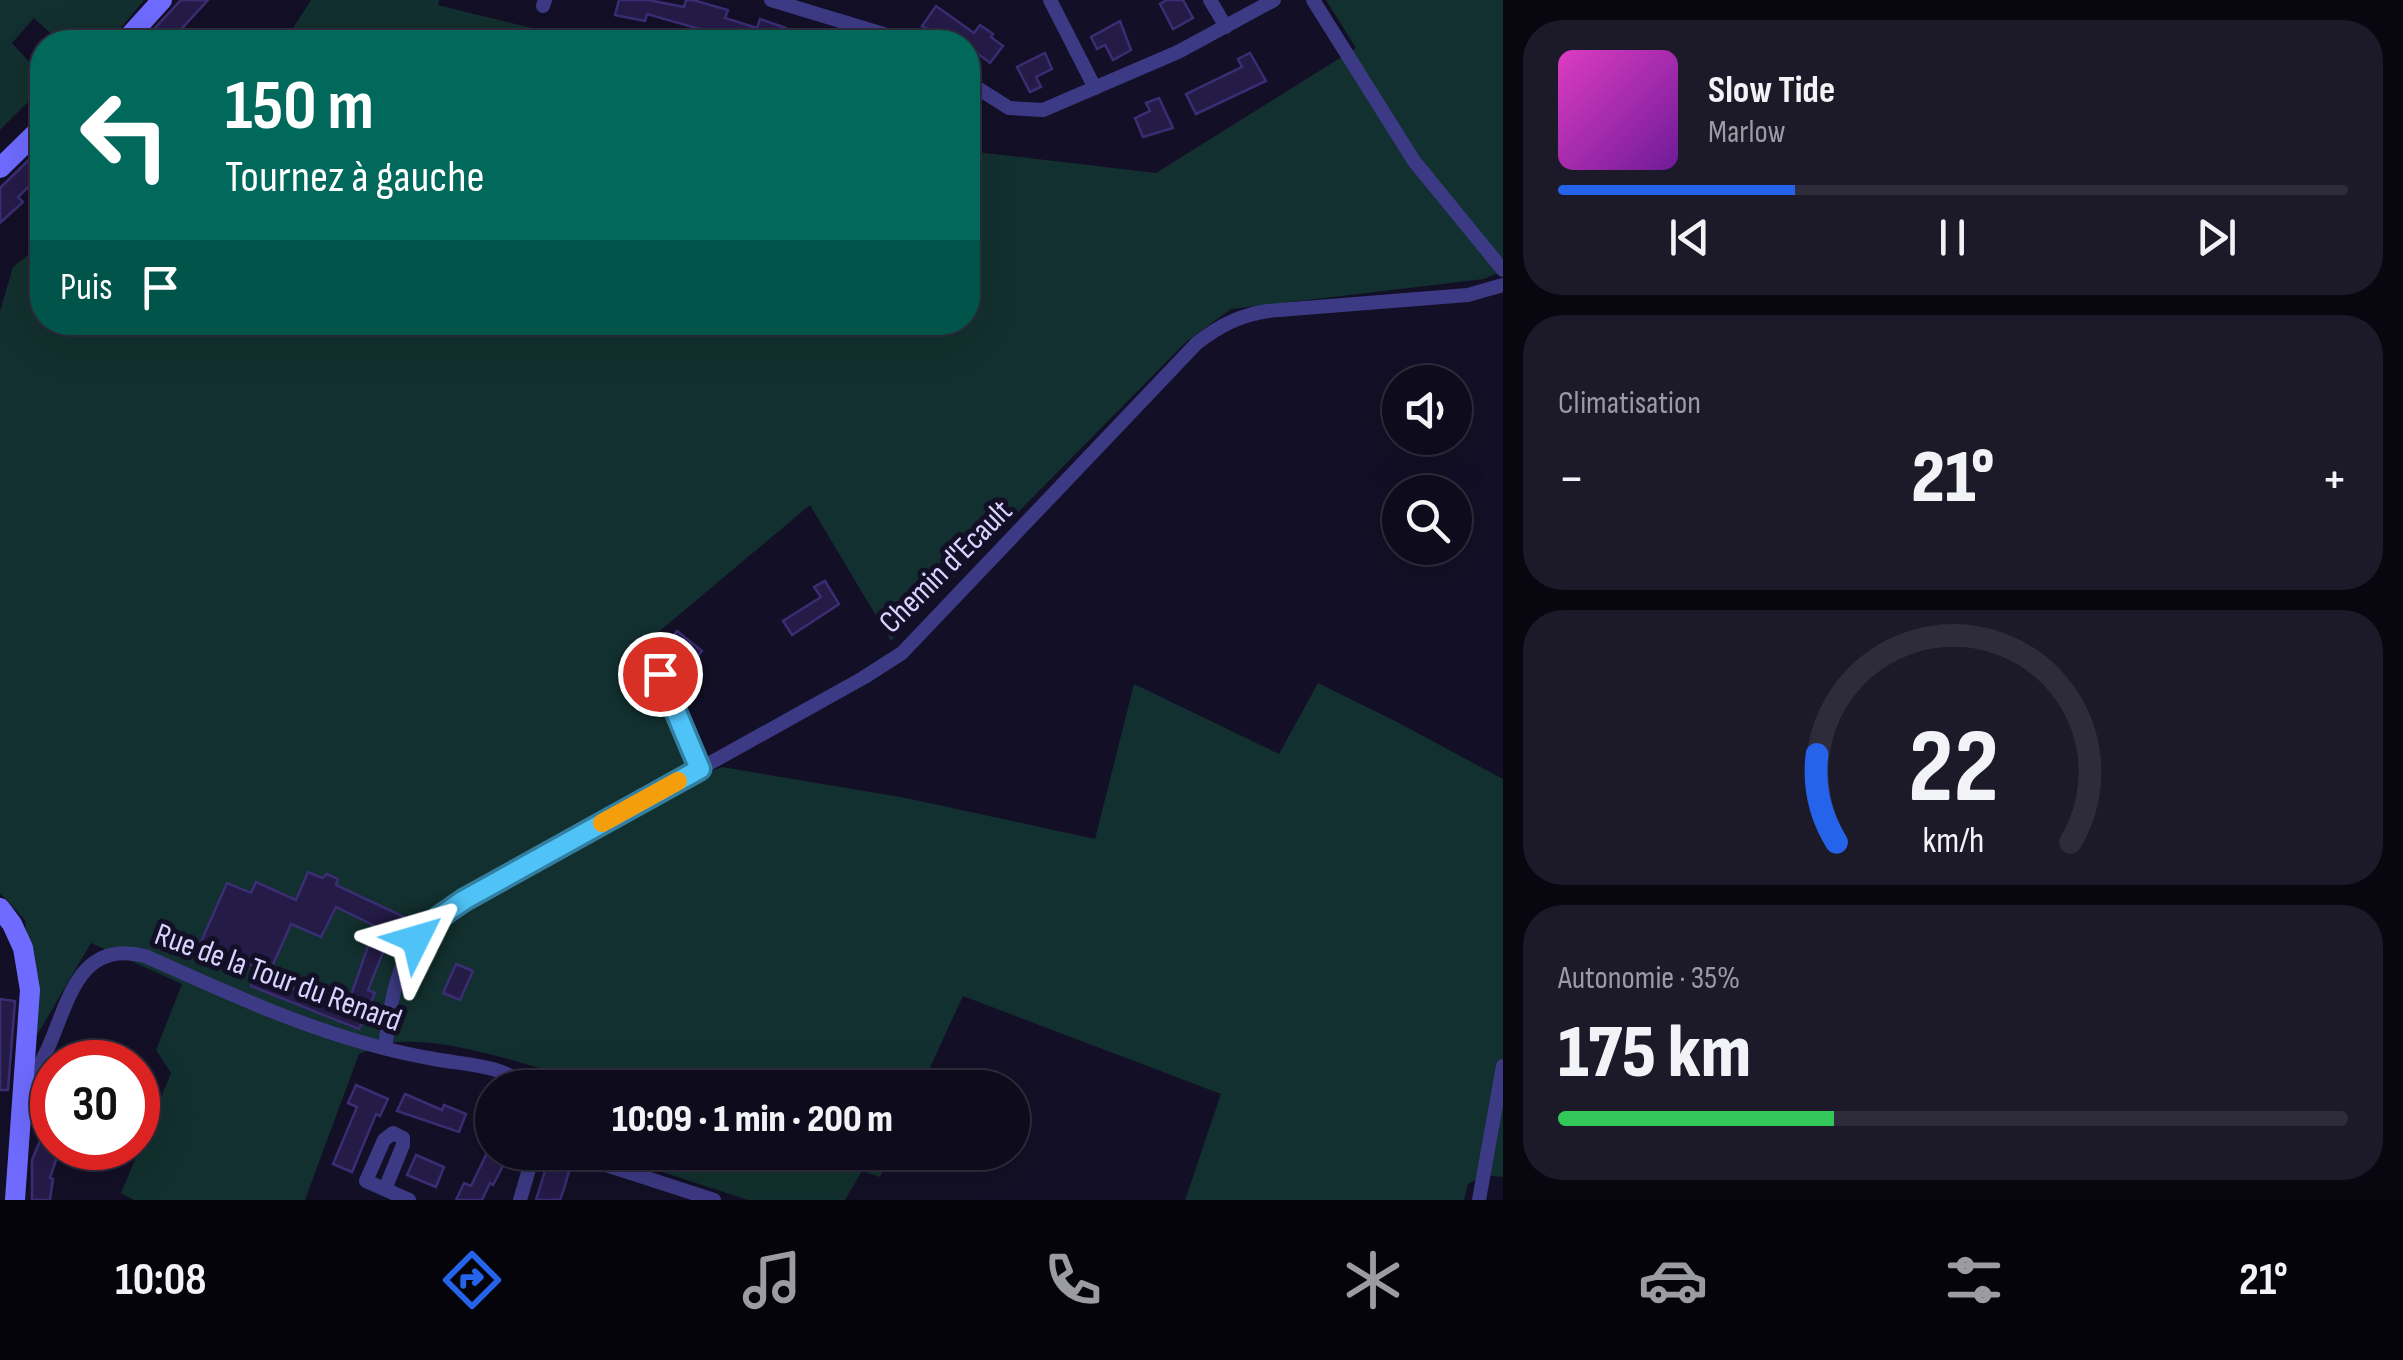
<!DOCTYPE html>
<html lang="fr">
<meta charset="utf-8">
<style>
body{margin:0;font-family:"Sofia Sans Condensed",sans-serif;background:#1c1929;color:#f1f3f6;height:100vh;display:flex;flex-direction:column;font-size:38px;white-space:nowrap}
*{box-sizing:border-box;margin:0}
p{font-size:32px;color:#9b9ba3}
.icon{flex:none;width:55px;height:55px;fill:none;stroke:currentColor;stroke-width:2;stroke-linecap:round;stroke-linejoin:round}
.map{position:relative;flex:1;overflow:hidden}
.drawer{display:flex;flex-direction:column;gap:20px;padding:20px;background:#08060f;width:900px}
.drawer>*{flex:none}
.banner{position:absolute;left:30px;top:30px;width:950px;height:305px;border-radius:40px;box-shadow:0 10px 40px #0002,0 0 0 2px #2e2b3b;background:#00695c;color:#fff;overflow:hidden}
.buttons{position:absolute;left:1382px;top:365px;display:grid;gap:20px}
.buttons a{display:grid;place-items:center;width:90px;height:90px;border-radius:50%;background:#0e0b1c;box-shadow:0 10px 40px #0002,0 0 0 2px #2e2b3b;font-size:50px}
.speed{position:absolute;left:30px;top:1040px;display:flex;gap:20px;font-size:50px;font-weight:700;text-align:center}
.speed>*{display:grid;place-content:center;width:130px;height:130px;border-radius:50%;background:#0e0b1c;box-shadow:0 10px 40px #0002,0 0 0 2px #2e2b3b;line-height:1}
.speed .limit{border:15px solid #d22;background:#fff;color:#111}
.pin{position:absolute;display:grid;place-items:center;width:85px;height:85px;color:#fff;margin:-42px;border:5px solid #fff;border-radius:50%;box-shadow:0 2px 10px #0007}
.me{position:absolute;width:110px;margin:-55px;rotate:50deg;stroke-linejoin:round;filter:drop-shadow(0 0 8px #0008)}
.turn{display:flex;align-items:center;gap:35px;height:210px;padding:0 30px;font-size:45px}
.turn .icon{width:130px;height:130px;stroke-width:2.5}
.turn b{display:block;font-size:70px;line-height:85px}
.then{display:flex;align-items:center;height:95px;padding:0 30px;background:#0003;gap:20px;font-size:38px}
.big{font-size:75px;font-weight:800;line-height:1.1}
.drawer .tile{flex:1;display:flex;flex-direction:column;justify-content:center;gap:15px;min-width:0;padding:0 35px;border-radius:40px;background:#1c1929}
.drawer .dial{align-items:center;gap:0}
.dial svg{height:260px;overflow:visible;fill:none;stroke:#2e2b3b;stroke-width:7;stroke-linecap:round;text-anchor:middle}
.dial text{fill:#f1f3f6;stroke:none}
.song{display:flex;align-items:center;gap:30px}
.cover{width:120px;height:120px;border-radius:15px;background:linear-gradient(135deg,hsl(310 70% 55%),hsl(280 70% 35%))}
.played{height:10px;border-radius:5px;background:linear-gradient(90deg,#2563eb 30%,#2e2b3b 30%)}
.keys{display:flex;justify-content:space-around;direction:ltr}
.heat{display:flex;justify-content:space-between;align-items:center;font-size:55px;direction:ltr}
.charge{height:15px;border-radius:8px;background:linear-gradient(90deg,#34c759 35%,#2e2b3b 0)}
.trip{position:absolute;left:475px;top:1070px;width:555px;height:100px;border-radius:50px;background:#0e0b1c;box-shadow:0 10px 40px #0002,0 0 0 2px #2e2b3b;font-weight:800;line-height:100px;text-align:center}
.menu{display:flex;height:160px;justify-content:space-around;align-items:center;background:#06040b;color:#9b9ba3}
.menu .icon{width:70px;height:70px}
.menu .on{color:#2563eb}
.menu b{font-size:45px;color:#f1f3f6}
main{display:flex;flex:1;min-height:0}
.map>svg:first-child{display:block}
.green{fill:#12302f}
.building{fill:#241b47;stroke:#3b2d73;stroke-width:2.5;fill-rule:evenodd}
.lines{fill:none;stroke-linecap:round;stroke-linejoin:round}
.lane{stroke:#3d3a85;stroke-width:8}
.street{stroke:#3d3a85;stroke-width:14}
.secondary{stroke:#6f6bff;stroke-width:20}
.route-casing{stroke:#337fa1;stroke-width:25}
.route{stroke:#4fc3f7;stroke-width:18}
.slow{stroke:#f59e0b;stroke-width:18}
.labels{text-anchor:middle;dominant-baseline:central;stroke-width:10;stroke-linejoin:round;paint-order:stroke}
.street-label{font-size:32px;fill:#d9d4ff;stroke:#130f26}
</style>
<main>
<div class="map">
<svg width="1503" height="1200" viewBox="0 0 1503 1200">
<rect width="100%" height="100%" fill="#130f26"/>
<g class="green">
<path d="M 0,0 L 144,0 L 109,42 L 60,42 L 34,18 L 12,43 L 42,76 L 42,109 L 31,99 L 0,130 Z"/>
<path d="M 311,0 L 439,0 L 438,5 L 589,42 L 284,42 Z"/>
<path d="M 1326,0 L 1503,0 L 1503,271 L 1484,279 L 1231,309 L 1186,342 L 891,641 L 810,505 L 643,645 L 687,758 L 700,775 L 722,767 L 906,798 L 1095,839 L 1134,684 L 1279,754 L 1318,683 L 1399,723 L 1503,779 L 1503,1177 L 1485,1175 L 1468,1184 L 1464,1200 L 1185,1200 L 1221,1094 L 963,996 L 921,1087 L 584,1087 L 585,1082 C 531,1066 444,1035 389,1043 C 379,1045 369,1050 359,1054 L 305,1200 L 134,1200 L 121,1193 L 171,1073 L 156,1050 L 182,984 L 91,943 L 37,1035 L 25,920 L 0,893 L 0,311 L 13,267 L 42,244 L 42,322 L 968,322 L 968,151 L 1156,173 L 1356,48 Z"/>
<path d="M 604,1153 L 891,1152 L 891,1153 L 880,1177 L 862,1171 L 845,1200 L 748,1200 Z"/>
</g>
<g class="building">
<path d="M 181,0 L 208,0 L 176,35 L 184,42 L 142,42 Z"/>
<path d="M 619,0 L 648,0 L 684,7 L 686,0 L 693,0 L 728,10 L 725,18 L 757,28 L 760,19 L 786,28 L 782,42 L 755,42 L 737,37 L 735,42 L 721,39 L 720,42 L 705,38 L 707,31 L 647,14 L 645,21 L 615,15 Z"/>
<path d="M 1167,0 L 1183,0 L 1193,18 L 1173,29 L 1160,4 Z"/>
<path d="M 936,6 L 974,33 L 980,25 L 993,34 L 991,37 L 1003,46 L 990,63 L 977,53 L 968,66 L 968,42 L 949,42 L 922,26 Z"/>
<path d="M 1120,21 L 1131,50 L 1113,60 L 1105,45 L 1097,49 L 1091,37 Z"/>
<path d="M 1045,53 L 1052,69 L 1036,77 L 1041,87 L 1030,92 L 1017,67 Z"/>
<path d="M 1250,53 L 1266,81 L 1196,114 L 1186,94 L 1242,67 L 1238,59 Z"/>
<path d="M 1159,98 L 1173,128 L 1143,137 L 1135,118 L 1150,111 L 1146,103 Z"/>
<path d="M 42,147 L 42,174 L 18,197 L 23,202 L 0,223 L 0,188 Z"/>
<path d="M 825,581 L 839,604 L 792,635 L 783,621 L 821,597 L 814,587 Z"/>
<path d="M 677,631 L 702,651 L 689,667 L 664,647 Z"/>
<path d="M 308,872 L 322,878 L 327,874 L 338,879 L 336,885 L 415,922 L 389,937 L 368,990 L 375,993 L 359,1029 L 251,986 L 258,968 L 200,944 L 227,883 L 251,893 L 256,882 L 296,900 ZM 336,907 L 375,926 L 346,1010 L 267,978 L 291,924 L 321,937 Z"/>
<path d="M 456,964 L 473,971 L 460,1000 L 443,993 Z"/>
<path d="M 0,999 L 15,1001 L 8,1090 L 0,1090 Z"/>
<path d="M 356,1085 L 388,1099 L 380,1116 L 376,1114 L 352,1172 L 333,1164 L 357,1107 L 348,1103 Z"/>
<path d="M 405,1094 L 442,1110 L 444,1105 L 466,1114 L 459,1132 L 397,1111 Z"/>
<path d="M 52,1112 L 52,1148 L 60,1148 L 50,1178 L 53,1179 L 50,1200 L 32,1200 L 32,1160 Z"/>
<path d="M 488,1151 L 506,1160 L 493,1185 L 490,1183 L 482,1200 L 456,1200 L 464,1183 L 471,1186 Z"/>
<path d="M 416,1155 L 444,1167 L 436,1187 L 407,1175 Z"/>
<path d="M 548,1161 L 570,1168 L 564,1189 L 560,1200 L 536,1200 Z"/>
</g>
<g class="lines">
<path class="lane" d="M 660,674 L 699,769"/>
<g class="street">
<path d="M 771,0 L 910,42"/>
<path d="M 1050,0 L 1095,88"/>
<path d="M 1210,0 L 1226,27"/>
<path d="M 1313,0 L 1414,161 L 1503,270"/>
<path d="M 543,6 L 545,0"/>
<path d="M 968,82 L 1009,108 L 1043,110 L 1178,52 L 1274,0"/>
<path d="M 385,1048 C 394,976 400,941 464,900 L 863,678 L 902,653 L 1197,343 C 1219,326 1240,315 1268,311 L 1468,295 L 1503,285"/>
<path d="M 25,1091 C 34,1074 44,1059 51,1041 C 70,995 82,940 145,956 C 238,998 333,1042 434,1059 C 466,1065 503,1064 528,1088"/>
<path d="M 566,1152 L 714,1200"/>
<path d="M 385,1189 L 403,1145 L 403,1138 L 393,1133 L 384,1140 L 366,1181 L 409,1200"/>
<path d="M 520,1200 L 534,1152"/>
<path d="M 1479,1200 L 1503,1066"/>
</g>
<g class="secondary">
<path d="M 124,42 L 162,0"/>
<path d="M 0,168 L 42,127"/>
<path d="M 0,908 L 12,924 L 23,948 L 30,990 L 15,1200"/>
</g>
</g>
<g class="lines">
<g class="route-casing">
<path id="route" d="M 416,939 L 438,918 L 464,900 L 700,769 L 660,674"/>
</g>
<use href="#route" class="route"/>
<path class="slow" d="M 602,823 L 678,781"/>
</g>
<g class="labels">
<g class="street-label">
<text transform="translate(946 567) rotate(-45)">Chemin d'Ecault</text>
<text transform="translate(278 978) rotate(20)">Rue de la Tour du Renard</text>
</g>
</g>
</svg>
<div class="buttons">
<a><svg class="icon" aria-label="sound" viewBox="0 0 24 24"><path d="M4 9h4l5-4v14l-5-4H4zM17 9q2 3 0 6"/></svg></a>
<a><svg class="icon" aria-label="search" viewBox="0 0 24 24"><circle cx="10" cy="10" r="6"/><path d="M15 15l6 6"/></svg></a>
</div>
<div class="speed"><div class="limit">30</div></div>
<div class="pin" style="left:660px;top:674px;background:#d93025"><svg class="icon" aria-label="arrive" viewBox="0 0 24 24"><path d="M6 21V4h12l-3 4 3 4H6"/></svg></div>
<svg class="me" style="left:416px;top:939px" viewBox="-20 -20 40 40"><path d="M0-17L14 15 0 8-14 15z" fill="#4fc3f7" stroke="#fff" stroke-width="4"/></svg>
<div class="trip">10:09 · 1 min · 200 m</div>
<div class="banner">
<div class="turn"><svg class="icon" aria-label="left" viewBox="0 0 24 24"><path d="M17 20v-9H6M10 6l-5 5 5 5"/></svg><div><b>150 m</b>Tournez à gauche</div></div>
<div class="then">Puis<svg class="icon" aria-label="arrive" viewBox="0 0 24 24"><path d="M6 21V4h12l-3 4 3 4H6"/></svg></div>
</div>
</div>
<section class="drawer">
<div class="tile">
<div class="song"><i class="cover"></i><div><b>Slow Tide</b><p>Marlow</p></div></div>
<div class="played"></div>
<div class="keys"><svg class="icon" aria-label="previous" viewBox="0 0 24 24"><path d="M18 5L8 12l10 7zM5 5v14"/></svg><svg class="icon" aria-label="pause" viewBox="0 0 24 24"><path d="M8 5v14M16 5v14"/></svg><svg class="icon" aria-label="next" viewBox="0 0 24 24"><path d="M6 5l10 7-10 7zM19 5v14"/></svg></div>
</div>
<div class="tile"><p>Climatisation</p>
<div class="heat"><a>−</a><b class="big">21°</b><a>+</a></div>
</div>
<div class="tile dial"><svg viewBox="0 0 100 80">
<path d="M14 69A42 42 0 1 1 86 69"/>
<path d="M14 69A42 42 0 0 1 8 42" stroke="#2563eb"/>
<text x="50" y="56" font-size="32" font-weight="700">22</text>
<text x="50" y="72" font-size="11">km/h</text>
</svg></div>
<div class="tile"><p>Autonomie · 35%</p><b class="big">175 km</b><div class="charge"></div></div>
</section>
</main>
<nav class="menu">
<b>10:08</b>
<svg class="icon on" aria-label="directions" viewBox="0 0 24 24"><path d="M12 3l9 9-9 9-9-9zM9 14v-3h6M13 9l2 2-2 2"/></svg>
<svg class="icon" aria-label="music" viewBox="0 0 24 24"><path d="M9 18V5l10-2v13"/><circle cx="6" cy="18" r="3"/><circle cx="16" cy="16" r="3"/></svg>
<svg class="icon" aria-label="phone" viewBox="0 0 24 24"><path d="M5 4h4l2 5-3 2q2 4 5 5l2-3 5 2v4C11 20 4 13 5 4z"/></svg>
<svg class="icon" aria-label="climate" viewBox="0 0 24 24"><path d="M12 3v18M4 7l16 10M4 17L20 7"/></svg>
<svg class="icon" aria-label="car" viewBox="0 0 24 24"><path d="M5 17H2v-5l4-1 3-4h7l3 4 3 1v5h-3M9 17h6M6 11h13"/><circle cx="7" cy="17" r="2"/><circle cx="17" cy="17" r="2"/></svg>
<svg class="icon" aria-label="filters" viewBox="0 0 24 24"><path d="M4 7h16M4 17h16"/><circle cx="9" cy="7" r="2"/><circle cx="15" cy="17" r="2"/></svg>
<b>21°</b>
</nav>
